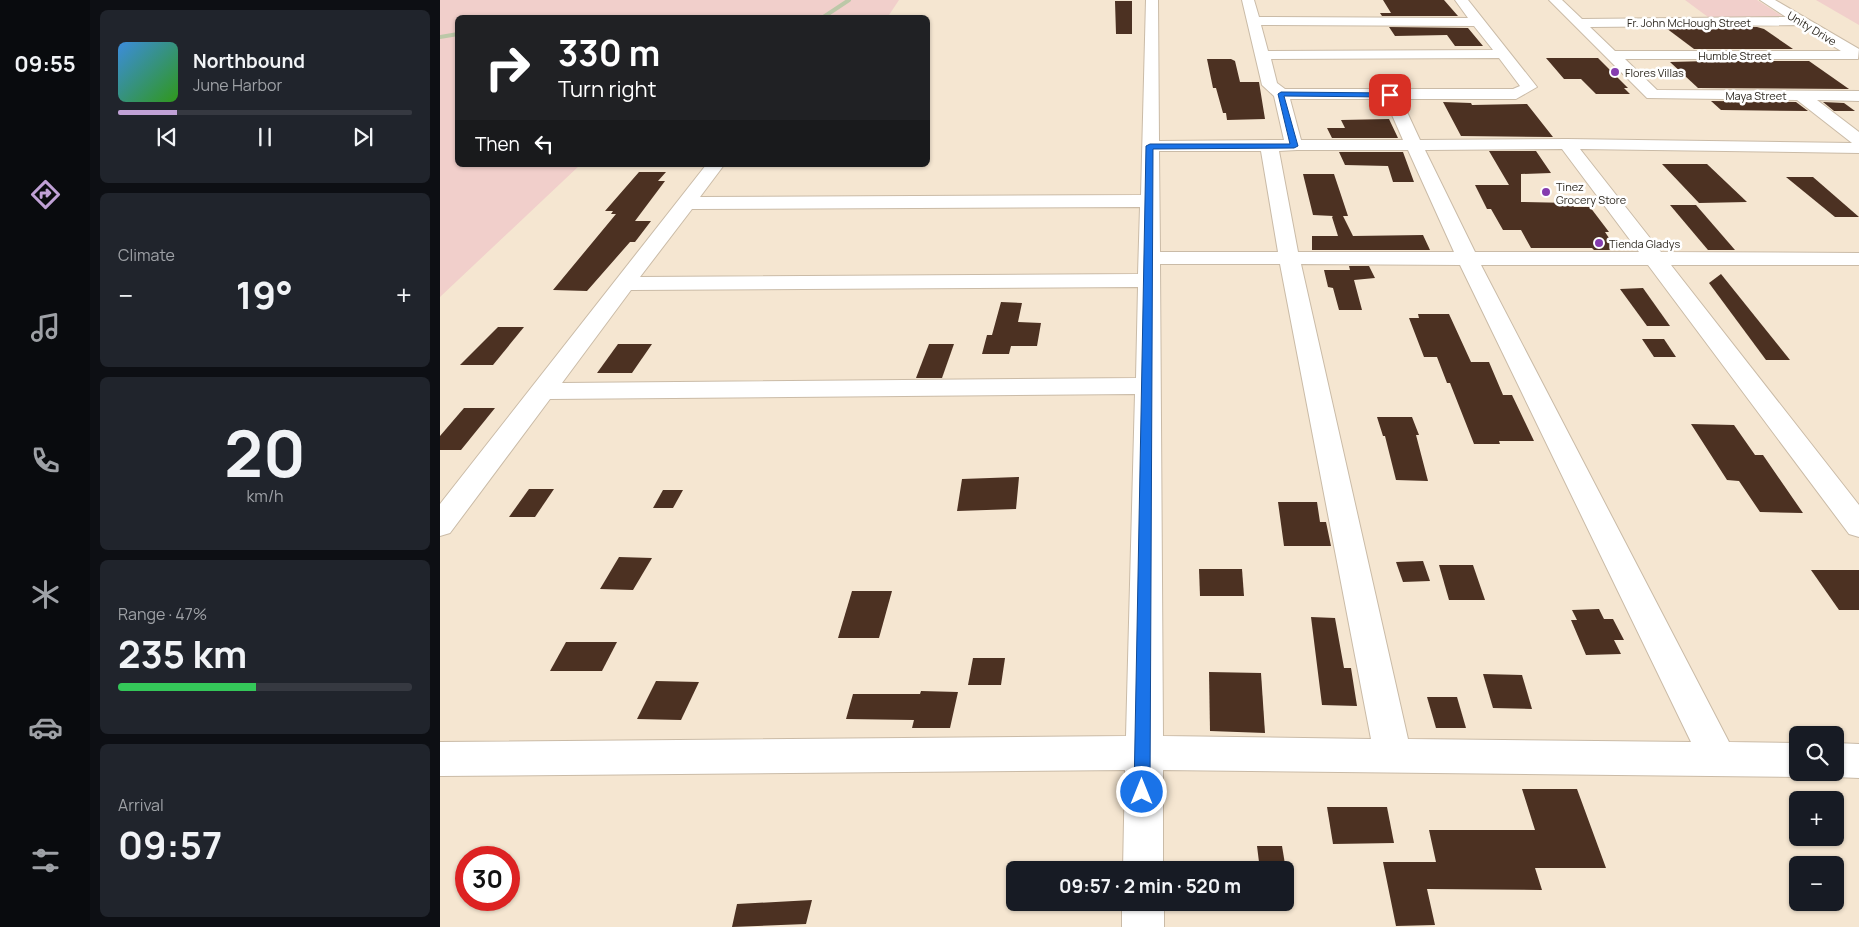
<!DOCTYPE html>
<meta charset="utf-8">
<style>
body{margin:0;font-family:Manrope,sans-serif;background:#20242c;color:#f1f3f6;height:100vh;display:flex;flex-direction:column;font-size:19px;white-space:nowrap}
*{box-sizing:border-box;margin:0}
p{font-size:16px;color:#9ea1a6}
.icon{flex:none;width:28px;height:28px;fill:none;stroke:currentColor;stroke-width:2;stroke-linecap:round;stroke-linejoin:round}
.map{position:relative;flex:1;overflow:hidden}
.panel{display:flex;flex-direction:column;gap:10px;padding:10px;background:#0d0f14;width:350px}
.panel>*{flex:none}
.hud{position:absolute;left:15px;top:15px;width:475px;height:152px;border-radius:8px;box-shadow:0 1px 4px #0004;background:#202124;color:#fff;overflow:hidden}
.tools{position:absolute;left:1349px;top:726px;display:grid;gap:10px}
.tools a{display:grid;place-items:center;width:55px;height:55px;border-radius:8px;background:#171b24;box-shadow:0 1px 4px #0004;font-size:25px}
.speed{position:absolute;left:15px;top:846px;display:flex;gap:10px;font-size:25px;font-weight:700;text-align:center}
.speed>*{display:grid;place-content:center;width:65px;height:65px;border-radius:50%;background:#171b24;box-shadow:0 1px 4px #0004;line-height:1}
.speed .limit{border:8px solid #d22;background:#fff;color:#111}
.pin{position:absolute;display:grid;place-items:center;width:42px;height:42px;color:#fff;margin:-21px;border-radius:10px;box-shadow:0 2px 8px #0006}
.me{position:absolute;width:55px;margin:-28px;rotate:0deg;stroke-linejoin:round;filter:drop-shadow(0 0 4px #0008)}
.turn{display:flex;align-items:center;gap:18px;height:105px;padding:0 20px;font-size:22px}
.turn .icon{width:65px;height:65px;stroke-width:2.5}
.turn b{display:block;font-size:35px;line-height:42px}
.then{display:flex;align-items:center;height:48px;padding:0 20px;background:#0003;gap:10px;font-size:19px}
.big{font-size:38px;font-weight:700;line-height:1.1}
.panel .card{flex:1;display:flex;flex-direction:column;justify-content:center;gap:8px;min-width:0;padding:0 18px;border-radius:8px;background:#20242c}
.panel .dial{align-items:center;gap:0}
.dial b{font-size:65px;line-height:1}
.song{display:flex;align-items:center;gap:15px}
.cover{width:60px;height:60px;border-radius:8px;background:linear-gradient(135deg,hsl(210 70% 55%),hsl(110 70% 35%))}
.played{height:5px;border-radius:2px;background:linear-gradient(90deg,#c0a1d6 20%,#363941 20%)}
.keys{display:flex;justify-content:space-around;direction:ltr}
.heat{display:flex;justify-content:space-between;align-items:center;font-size:28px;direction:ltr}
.charge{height:8px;border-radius:4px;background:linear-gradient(90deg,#34c759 47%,#363941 0)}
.trip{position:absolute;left:566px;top:861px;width:288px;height:50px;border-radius:8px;background:#171b24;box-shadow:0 1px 4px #0004;font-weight:700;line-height:50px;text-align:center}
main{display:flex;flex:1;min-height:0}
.menu{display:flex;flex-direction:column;width:90px;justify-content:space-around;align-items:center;background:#090b0e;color:#9ea1a6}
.menu .icon{width:35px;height:35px}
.menu .current{color:#c0a1d6}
.menu b{font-size:22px;color:#f1f3f6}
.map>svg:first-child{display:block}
.green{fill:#f1cfcb}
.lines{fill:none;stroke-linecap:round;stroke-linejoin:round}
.stream{stroke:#bcc8a8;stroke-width:4}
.building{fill:#4c3122}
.minor-casing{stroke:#cabba7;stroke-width:2}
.minor{fill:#fff;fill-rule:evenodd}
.route{fill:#1a73e8;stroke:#114b97}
.poi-dot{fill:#853caf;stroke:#fff;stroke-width:2}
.labels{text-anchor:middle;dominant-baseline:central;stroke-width:5;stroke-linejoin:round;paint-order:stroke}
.far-street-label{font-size:11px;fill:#2f2a22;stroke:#fff}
.far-poi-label{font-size:11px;fill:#2f2a22;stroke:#fff;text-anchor:start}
</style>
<main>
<nav class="menu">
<b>09:55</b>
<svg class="icon current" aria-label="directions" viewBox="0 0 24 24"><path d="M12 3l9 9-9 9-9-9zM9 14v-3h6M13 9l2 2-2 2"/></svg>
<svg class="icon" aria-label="music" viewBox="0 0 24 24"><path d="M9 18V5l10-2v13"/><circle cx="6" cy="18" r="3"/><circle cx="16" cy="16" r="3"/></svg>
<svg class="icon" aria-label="phone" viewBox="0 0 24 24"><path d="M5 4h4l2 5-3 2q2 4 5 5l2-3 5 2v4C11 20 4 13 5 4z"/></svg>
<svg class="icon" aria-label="climate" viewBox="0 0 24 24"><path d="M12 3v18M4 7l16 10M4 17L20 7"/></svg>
<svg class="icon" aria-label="car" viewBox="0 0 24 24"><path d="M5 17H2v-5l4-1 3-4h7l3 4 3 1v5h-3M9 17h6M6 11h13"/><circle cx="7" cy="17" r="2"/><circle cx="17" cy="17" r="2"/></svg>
<svg class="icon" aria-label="filters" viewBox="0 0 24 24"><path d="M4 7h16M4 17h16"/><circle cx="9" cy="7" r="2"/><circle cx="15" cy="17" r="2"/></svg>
</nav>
<section class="panel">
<div class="card">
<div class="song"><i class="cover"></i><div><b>Northbound</b><p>June Harbor</p></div></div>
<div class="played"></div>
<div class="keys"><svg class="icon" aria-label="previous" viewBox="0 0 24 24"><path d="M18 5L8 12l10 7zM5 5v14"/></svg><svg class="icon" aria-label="pause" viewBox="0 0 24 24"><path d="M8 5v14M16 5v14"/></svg><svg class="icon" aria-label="next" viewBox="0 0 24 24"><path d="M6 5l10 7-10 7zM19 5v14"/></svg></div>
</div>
<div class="card"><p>Climate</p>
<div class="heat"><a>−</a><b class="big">19°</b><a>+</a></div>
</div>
<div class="card dial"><b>20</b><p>km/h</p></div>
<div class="card"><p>Range · 47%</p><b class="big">235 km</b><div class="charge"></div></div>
<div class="card"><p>Arrival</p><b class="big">09:57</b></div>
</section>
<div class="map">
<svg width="1419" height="927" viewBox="0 0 1419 927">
<rect width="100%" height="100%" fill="#f5e6d1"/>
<g class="green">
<path d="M 0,0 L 459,0 L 447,18 L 18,18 L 18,165 L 140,165 L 0,297 Z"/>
<path d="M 1245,0 L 1317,0 L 1348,20 L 1272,20 Z"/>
<path d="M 1376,0 L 1419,0 L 1419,25 Z"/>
</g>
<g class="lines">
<g class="stream">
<path d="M 382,18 L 409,0"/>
<path d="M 0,37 L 18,34"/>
</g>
</g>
<g class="building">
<path d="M 943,0 L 1004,0 L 1018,16 L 942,16 L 940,13 L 951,13 Z"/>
<path d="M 675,1 L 692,1 L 692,34 L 676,34 Z"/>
<path d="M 949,27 L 1028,28 L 1043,46 L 1015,46 L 1007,35 L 955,36 Z"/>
<path d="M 1317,27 L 1324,29 L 1353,49 L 1254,49 L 1226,28 Z"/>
<path d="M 1106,58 L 1158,58 L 1188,88 L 1184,88 L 1190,94 L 1156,94 L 1141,79 L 1124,79 Z"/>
<path d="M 767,59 L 791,59 L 795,61 L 800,82 L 819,82 L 825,119 L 787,120 L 786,113 L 783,113 L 776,88 L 773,88 Z"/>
<path d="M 1269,61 L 1369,61 L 1409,89 L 1258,88 L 1230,62 Z"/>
<path d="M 1271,101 L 1356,102 L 1368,111 L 1281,110 Z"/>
<path d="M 1003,102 L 1031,103 L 1032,105 L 1087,104 L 1113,137 L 1021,136 Z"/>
<path d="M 1383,102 L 1404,103 L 1415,111 L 1394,111 Z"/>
<path d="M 949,119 L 958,138 L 892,138 L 887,128 L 905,128 L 901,120 Z"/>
<path d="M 1049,151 L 1096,151 L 1111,173 L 1081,174 L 1081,202 L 1131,203 L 1134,207 L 1150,207 L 1169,232 L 1165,232 L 1177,250 L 1154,250 L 1152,248 L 1091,248 L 1081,230 L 1063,230 L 1051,209 L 1047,209 L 1035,185 L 1069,185 Z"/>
<path d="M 899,152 L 963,152 L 974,182 L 953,182 L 948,166 L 905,165 Z"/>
<path d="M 1222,164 L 1267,164 L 1307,202 L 1259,203 Z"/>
<path d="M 199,172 L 226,172 L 218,181 L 225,181 L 195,221 L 211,221 L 195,242 L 190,242 L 147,291 L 113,290 L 176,214 L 171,214 L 173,211 L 165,211 Z"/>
<path d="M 863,174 L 894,174 L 908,216 L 903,216 L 913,236 L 983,235 L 990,250 L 872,250 L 872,236 L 898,236 L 892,217 L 893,216 L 873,215 Z"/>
<path d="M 1346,177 L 1373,177 L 1419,217 L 1395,217 Z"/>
<path d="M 1230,205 L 1256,205 L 1295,250 L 1268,250 Z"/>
<path d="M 909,266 L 929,266 L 935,278 L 914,280 L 922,310 L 899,310 L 893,288 L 888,287 L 884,270 L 910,270 Z"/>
<path d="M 1281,274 L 1350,360 L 1326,360 L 1269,283 Z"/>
<path d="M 1203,288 L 1230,326 L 1207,326 L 1180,289 Z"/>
<path d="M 561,302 L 582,303 L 578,322 L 601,323 L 597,346 L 571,346 L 569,354 L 542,354 L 547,335 L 552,335 Z"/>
<path d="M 978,314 L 1009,314 L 1031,362 L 1049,362 L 1063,395 L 1072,395 L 1094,441 L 1059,441 L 1060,444 L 1034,444 L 1010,383 L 1007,383 L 997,357 L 984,357 L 969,318 L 979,318 Z"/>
<path d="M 58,327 L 84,327 L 53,365 L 20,365 Z"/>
<path d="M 1202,339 L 1224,339 L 1236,357 L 1214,357 Z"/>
<path d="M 178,344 L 212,344 L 192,373 L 157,373 Z"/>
<path d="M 489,344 L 514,344 L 502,378 L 476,378 Z"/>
<path d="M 24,408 L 55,408 L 21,450 L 0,450 L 0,436 Z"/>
<path d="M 937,417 L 972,417 L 979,435 L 976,435 L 988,481 L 956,480 L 945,436 L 943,436 Z"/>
<path d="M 1251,424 L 1294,425 L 1315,455 L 1323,455 L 1363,513 L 1320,512 L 1299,481 L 1287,480 Z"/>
<path d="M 579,477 L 576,509 L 517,511 L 522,479 Z"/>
<path d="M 89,489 L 114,489 L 95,517 L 69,517 Z"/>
<path d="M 223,490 L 243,490 L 233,508 L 213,508 Z"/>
<path d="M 838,502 L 877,502 L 880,522 L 886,522 L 891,546 L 844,546 Z"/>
<path d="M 179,557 L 212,558 L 193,590 L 160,589 Z"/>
<path d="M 983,561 L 990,581 L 963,582 L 956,562 Z"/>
<path d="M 999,565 L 1033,565 L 1045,600 L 1009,600 Z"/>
<path d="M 759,569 L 802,569 L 804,596 L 760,596 Z"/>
<path d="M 1371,570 L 1419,570 L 1419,610 L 1399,610 Z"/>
<path d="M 412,591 L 452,591 L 439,638 L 398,638 Z"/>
<path d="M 1159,609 L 1164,619 L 1173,619 L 1184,640 L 1174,640 L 1181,654 L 1146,655 L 1131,620 L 1137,620 L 1132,610 Z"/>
<path d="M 871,617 L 895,618 L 904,668 L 911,668 L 917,706 L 882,705 Z"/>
<path d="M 126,642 L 177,642 L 162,671 L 110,671 Z"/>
<path d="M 533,658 L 565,658 L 561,685 L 528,685 Z"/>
<path d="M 769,672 L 821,673 L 825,733 L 770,731 Z"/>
<path d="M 1043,674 L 1082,675 L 1092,709 L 1053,708 Z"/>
<path d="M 216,681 L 259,682 L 241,720 L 197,719 Z"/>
<path d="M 481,691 L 518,692 L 510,728 L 472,728 L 474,720 L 406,719 L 413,694 L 480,694 Z"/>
<path d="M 987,697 L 1017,697 L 1026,728 L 996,728 Z"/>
<path d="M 1082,789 L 1137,789 L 1166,868 L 1095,868 L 1102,890 L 987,889 L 995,925 L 956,926 L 943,862 L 996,862 L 989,830 L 1095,830 Z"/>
<path d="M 887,807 L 947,807 L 954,843 L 893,844 Z"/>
<path d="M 817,846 L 842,846 L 846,870 L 820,870 Z"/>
<path d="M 372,900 L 366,924 L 292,927 L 297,904 Z"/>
</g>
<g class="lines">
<g class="minor-casing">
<g id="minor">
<path d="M 706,0 L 718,0 L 719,141 L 844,140 L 834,96 L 822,85 L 802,0 L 814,0 L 819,17 L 1028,18 L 1015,0 L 1028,0 L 1097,87 L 1076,99 L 961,99 L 980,140 L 1127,139 L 1412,143 L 1357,100 L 1207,98 L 1109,0 L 1122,0 L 1142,19 L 1346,17 L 1320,0 L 1335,0 L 1419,49 L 1418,59 L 1185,59 L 1217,90 L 1419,91 L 1419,101 L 1377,100 L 1419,132 L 1419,153 L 1140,149 L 1221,252 L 1419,253 L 1419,265 L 1231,265 L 1419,505 L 1419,537 L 1409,534 L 1208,265 L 1041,265 L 1289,742 L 1358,743 L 1358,772 L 1370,772 L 1358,777 L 723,770 L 723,870 L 683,870 L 685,770 L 0,776 L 0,742 L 686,736 L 695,394 L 110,399 L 10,533 L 0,536 L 0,504 L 266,165 L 284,165 L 260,197 L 701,195 ZM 821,25 L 1034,26 L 1053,50 L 828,51 ZM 1359,25 L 1401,51 L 1175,51 L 1150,27 ZM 1059,58 L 1080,86 L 1073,89 L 845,89 L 837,83 L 831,59 ZM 850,99 L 945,99 L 963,140 L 861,140 ZM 1122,149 L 1199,252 L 1035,252 L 985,150 ZM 857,150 L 968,150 L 1014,252 L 858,252 L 839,151 ZM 719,151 L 821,151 L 838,252 L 720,252 ZM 700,207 L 698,274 L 200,277 L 252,209 ZM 720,264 L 840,264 L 931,739 L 723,736 ZM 861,264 L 1020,265 L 1251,742 L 968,739 ZM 698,287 L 696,378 L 122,383 L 191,290 Z"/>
<path d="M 1395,743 L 1419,744 L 1419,778 L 1395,777 L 1383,772 L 1395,772 Z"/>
<rect x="682" y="902" width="42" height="25"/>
</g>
</g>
<use href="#minor" class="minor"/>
</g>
<path class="route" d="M 841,92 L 950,93 L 954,95 L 950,97 L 844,96 L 858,146 L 854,148 L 713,149 L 710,792 L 708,797 L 702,799 L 697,797 L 694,792 L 706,146 L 710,144 L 850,144 L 838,94 Z"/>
<g class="poi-dot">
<circle cx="1175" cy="72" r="5"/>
<circle cx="1106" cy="192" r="5"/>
<circle cx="1159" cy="243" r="5"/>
</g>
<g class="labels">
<g class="far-street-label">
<text x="1249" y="22">Fr. John McHough Street</text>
<text transform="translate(1372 28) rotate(31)">Unity Drive</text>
<text x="1295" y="55">Humble Street</text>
<text x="1316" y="95">Maya Street</text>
</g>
<g class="far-poi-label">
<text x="1185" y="72">Flores Villas</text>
<text x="1116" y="186">Tinez<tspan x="1116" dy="13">Grocery Store</tspan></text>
<text x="1169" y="243">Tienda Gladys</text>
</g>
</g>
</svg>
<div class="tools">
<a><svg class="icon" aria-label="search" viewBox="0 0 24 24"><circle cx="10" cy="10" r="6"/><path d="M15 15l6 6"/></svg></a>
<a>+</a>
<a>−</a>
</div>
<div class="speed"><div class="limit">30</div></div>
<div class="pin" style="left:950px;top:95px;background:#d93025"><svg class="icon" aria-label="arrive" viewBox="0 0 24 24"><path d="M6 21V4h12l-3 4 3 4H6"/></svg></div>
<svg class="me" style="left:702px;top:792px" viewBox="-20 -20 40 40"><circle r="17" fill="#1a73e8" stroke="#fff" stroke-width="3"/><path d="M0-11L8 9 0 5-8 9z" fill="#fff"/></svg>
<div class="trip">09:57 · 2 min · 520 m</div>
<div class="hud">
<div class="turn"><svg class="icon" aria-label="right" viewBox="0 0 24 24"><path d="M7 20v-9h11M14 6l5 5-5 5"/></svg><div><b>330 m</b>Turn right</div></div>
<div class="then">Then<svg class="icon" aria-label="left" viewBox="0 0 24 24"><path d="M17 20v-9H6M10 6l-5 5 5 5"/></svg></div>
</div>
</div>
</main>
